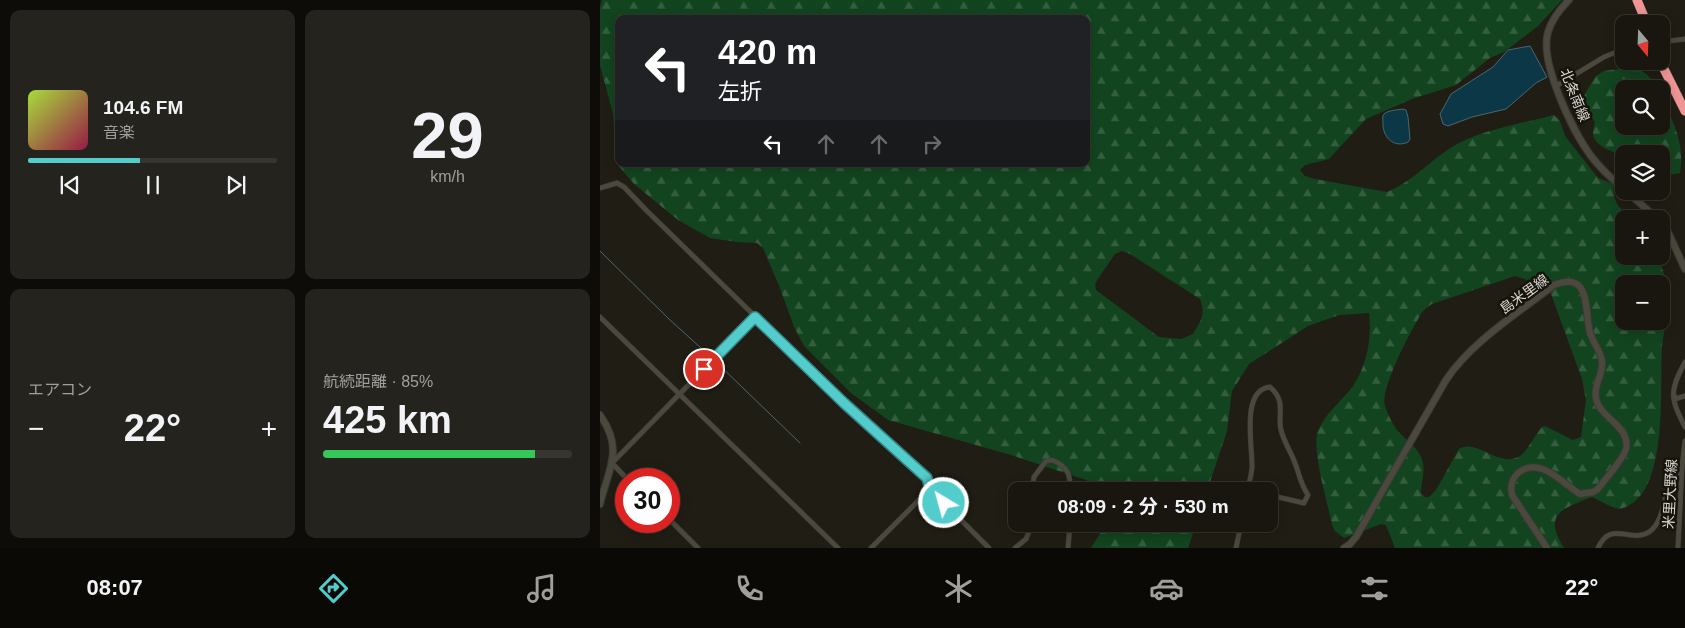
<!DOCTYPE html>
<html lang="ja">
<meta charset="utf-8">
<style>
body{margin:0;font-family:Helvetica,"Noto Sans JP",sans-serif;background:#25231d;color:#f1f3f6;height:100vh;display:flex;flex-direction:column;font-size:19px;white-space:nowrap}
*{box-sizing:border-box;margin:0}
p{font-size:16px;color:#9f9f9e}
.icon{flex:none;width:28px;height:28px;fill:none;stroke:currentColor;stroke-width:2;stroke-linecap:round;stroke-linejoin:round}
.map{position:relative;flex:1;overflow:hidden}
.panel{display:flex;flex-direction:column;gap:10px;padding:10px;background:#0d0c08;width:600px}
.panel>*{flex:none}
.guide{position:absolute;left:15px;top:15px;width:475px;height:152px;border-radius:10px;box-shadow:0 2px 12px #0003,0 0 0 1px #36352f;background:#202124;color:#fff;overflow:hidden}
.needle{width:32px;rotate:161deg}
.fabs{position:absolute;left:1015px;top:15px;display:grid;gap:10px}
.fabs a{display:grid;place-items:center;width:55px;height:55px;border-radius:10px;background:#18160f;box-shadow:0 2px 12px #0003,0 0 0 1px #36352f;font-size:25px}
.speed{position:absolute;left:15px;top:468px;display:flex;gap:10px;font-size:25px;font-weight:700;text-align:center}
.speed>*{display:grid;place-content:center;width:65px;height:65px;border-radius:50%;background:#18160f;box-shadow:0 2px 12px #0003,0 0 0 1px #36352f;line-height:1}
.speed .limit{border:8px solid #d22;background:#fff;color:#111}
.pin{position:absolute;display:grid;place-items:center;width:42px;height:42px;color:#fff;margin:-21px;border:2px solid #fff;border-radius:50%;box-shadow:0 1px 5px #0007}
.me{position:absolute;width:55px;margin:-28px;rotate:323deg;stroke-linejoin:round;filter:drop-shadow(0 0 4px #0008)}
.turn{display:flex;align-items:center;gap:18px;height:105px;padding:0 20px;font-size:22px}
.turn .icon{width:65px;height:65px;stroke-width:2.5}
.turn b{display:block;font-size:35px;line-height:42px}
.lanes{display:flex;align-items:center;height:48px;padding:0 20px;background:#0003;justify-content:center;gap:25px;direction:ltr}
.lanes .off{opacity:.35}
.big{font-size:38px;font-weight:700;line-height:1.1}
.panel .widget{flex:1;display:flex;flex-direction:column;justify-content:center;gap:8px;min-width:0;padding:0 18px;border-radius:10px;background:#25231d}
.panel .dial{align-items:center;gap:0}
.dial b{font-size:65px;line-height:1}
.song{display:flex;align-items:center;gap:15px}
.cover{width:60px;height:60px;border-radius:8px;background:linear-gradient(135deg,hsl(80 70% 55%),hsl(340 70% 35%))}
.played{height:5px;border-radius:2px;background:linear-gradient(90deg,#52cdcc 45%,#36352f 45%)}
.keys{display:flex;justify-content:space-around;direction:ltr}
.heat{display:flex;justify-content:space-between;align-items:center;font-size:28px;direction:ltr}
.charge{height:8px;border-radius:4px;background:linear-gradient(90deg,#34c759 85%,#36352f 0)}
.panel .tiles{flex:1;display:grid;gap:10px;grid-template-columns:repeat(2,1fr)}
.trip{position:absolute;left:408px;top:482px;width:270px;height:50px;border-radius:10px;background:#18160f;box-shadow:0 2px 12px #0003,0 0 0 1px #36352f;font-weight:700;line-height:50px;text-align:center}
.tabs{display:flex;height:80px;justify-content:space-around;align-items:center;background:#0a0906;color:#9f9f9e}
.tabs .icon{width:35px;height:35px}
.tabs .current{color:#52cdcc}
.tabs b{font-size:22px;color:#f1f3f6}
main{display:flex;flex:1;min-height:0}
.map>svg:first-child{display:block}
.forest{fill:url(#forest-firs);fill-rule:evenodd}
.water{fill:#0c3746;stroke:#4a6770}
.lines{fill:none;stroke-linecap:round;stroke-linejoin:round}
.stream{stroke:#4a6770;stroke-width:1}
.street-casing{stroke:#3b3934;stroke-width:5.5}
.secondary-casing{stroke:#3b3934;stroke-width:8}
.highway-casing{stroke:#3b3934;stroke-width:10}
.street{stroke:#4b483e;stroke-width:4.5}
.secondary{stroke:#4b483e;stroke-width:6}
.highway{stroke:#f29595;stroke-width:9}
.route-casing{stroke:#358585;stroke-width:12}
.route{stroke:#52cdcc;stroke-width:9}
.labels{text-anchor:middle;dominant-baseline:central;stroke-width:5;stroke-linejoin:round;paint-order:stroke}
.street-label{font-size:14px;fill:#d9d7d1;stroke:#16140b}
</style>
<main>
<section class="panel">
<div class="tiles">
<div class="widget">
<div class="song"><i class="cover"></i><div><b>104.6 FM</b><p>音楽</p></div></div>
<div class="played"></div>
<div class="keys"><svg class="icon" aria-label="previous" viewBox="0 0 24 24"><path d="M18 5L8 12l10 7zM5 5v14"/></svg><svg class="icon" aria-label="pause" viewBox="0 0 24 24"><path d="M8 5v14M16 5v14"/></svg><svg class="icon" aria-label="next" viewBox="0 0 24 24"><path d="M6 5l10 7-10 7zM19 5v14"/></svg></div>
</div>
<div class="widget dial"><b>29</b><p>km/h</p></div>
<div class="widget"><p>エアコン</p>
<div class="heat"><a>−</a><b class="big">22°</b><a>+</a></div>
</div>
<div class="widget"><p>航続距離 · 85%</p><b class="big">425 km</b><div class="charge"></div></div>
</div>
</section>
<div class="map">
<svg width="1085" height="548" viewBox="0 0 1085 548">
<defs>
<pattern id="forest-firs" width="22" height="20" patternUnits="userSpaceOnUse" patternTransform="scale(1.25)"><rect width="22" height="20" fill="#12441f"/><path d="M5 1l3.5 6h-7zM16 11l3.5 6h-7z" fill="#345e3e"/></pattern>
</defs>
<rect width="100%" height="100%" fill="#201d14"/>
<g class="forest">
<path d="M 2,0 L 962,0 L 937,27 L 904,52 L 890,58 L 856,85 L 812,99 L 766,119 L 729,159 L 705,165 L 700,170 L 705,176 L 715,179 L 787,192 C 814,181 832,158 857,144 C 885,129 924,123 954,115 L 960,121 L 965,136 L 998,178 L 1014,184 C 1011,200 1020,211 1033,219 L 1024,219 L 1024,256 L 1058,256 C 1062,268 1067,281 1068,293 C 1070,311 1064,329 1062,346 C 1059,385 1070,494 1023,508 C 1013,511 1001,500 992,497 C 961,509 943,514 964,548 L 795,548 L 786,525 L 781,524 L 744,538 L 735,531 L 732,525 C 728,503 711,450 718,431 C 725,413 742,401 753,386 C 767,365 772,338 769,313 L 739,315 L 708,326 L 649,364 L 632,391 L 627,431 L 607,491 L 506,491 L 486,480 L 411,455 L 288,420 L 251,393 L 204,346 L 194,327 L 180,288 L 163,248 L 157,243 L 137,242 L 110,238 L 78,220 L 34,184 L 17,164 L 13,114 L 0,65 L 0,7 ZM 19,19 L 486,19 L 486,164 L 19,164 ZM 522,251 L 530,254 L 600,299 C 606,315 601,320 593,334 L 581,339 L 559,337 L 496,290 L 495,285 L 497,280 L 515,254 ZM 915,276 L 940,284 L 951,294 L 982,379 L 986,400 L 981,437 L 973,440 L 945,426 L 942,427 C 935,435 927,451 920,456 C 898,469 878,438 859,449 L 836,490 L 829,497 L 825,497 L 821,493 C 821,483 825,472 823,463 C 820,448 806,441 797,430 C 792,423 787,413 785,406 C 779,390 813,326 823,311 C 826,308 829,306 832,304 ZM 1024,284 L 1061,284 L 1061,321 L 1024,321 Z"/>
<path d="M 1025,68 C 1045,70 1047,72 1057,89 L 1024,89 L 1024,126 L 1061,126 L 1061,97 C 1074,121 1085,146 1080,173 L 1070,175 L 1061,172 L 1061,154 L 1043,154 L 1040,151 L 1024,154 L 1023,155 C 1013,152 996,147 993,135 C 993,131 994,125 995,122 L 984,108 L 983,99 L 987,90 L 996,76 L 1004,71 Z"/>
<path d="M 506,524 L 596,524 L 588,548 L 491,548 Z"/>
</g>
<g class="water">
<path d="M 930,46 L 947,77 L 936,83 L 906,109 L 872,117 L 848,126 L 843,124 L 840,114 L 851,94 L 893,67 L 908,50 Z"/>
<path d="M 803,109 L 806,110 L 808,117 L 810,139 L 808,142 C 793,149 782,136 783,122 C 783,120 782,116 784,114 C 788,110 798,110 803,109 Z"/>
</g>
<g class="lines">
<g class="stream">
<path d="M 0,251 L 70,320 L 111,357"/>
<path d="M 115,361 L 200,443"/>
</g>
<g class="street-casing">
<g id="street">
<path d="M 1061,42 L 1085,39"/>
<path d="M 956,86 L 1004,57 L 1024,49"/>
<path d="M 0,188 L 17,183 L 24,187 L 46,210 L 244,403 L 327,478 L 332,491 L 389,548"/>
<path d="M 0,317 L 238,548"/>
<path d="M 1085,362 C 1069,392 1070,397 1085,427"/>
<path d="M 1074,395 L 1075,399 L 1085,396"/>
<path d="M 27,479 L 12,463 L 155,317"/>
<path d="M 432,491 L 434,477 L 446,461 L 452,460 C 467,466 472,475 469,491"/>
<path d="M 647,491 C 649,484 651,476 652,468 C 653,448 640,390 670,387 C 687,402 677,414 681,430 C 684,442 691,452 695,463 C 700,476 700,483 708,495 L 704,503 L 669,495"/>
<path d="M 69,519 L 98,548"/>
<path d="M 271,548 L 330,489"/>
<path d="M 415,548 L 426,539 L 432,524"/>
<path d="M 468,548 L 470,524"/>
<path d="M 636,548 L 641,524"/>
<path d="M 998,548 C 1011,519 1031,544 1049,532 C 1062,523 1063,504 1068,490 C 1072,482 1076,474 1082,467"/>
<path d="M 1078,548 L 1082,467 L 1085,441"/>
</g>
</g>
<g class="secondary-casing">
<g id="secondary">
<path d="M 969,0 C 960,9 952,19 948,32 C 939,62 973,132 991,156 C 1000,168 1012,179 1024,189"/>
<path d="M 1026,191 L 1058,219"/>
<path d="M 1061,223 L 1068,232 L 1085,269"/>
<path d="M 0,415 C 24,449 9,468 0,504"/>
<path d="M 744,548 L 750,544 L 756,537 L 846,380 C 871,342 918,313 954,285 C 992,270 984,310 990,333 C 993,343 1001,351 1002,361 C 1004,374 993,385 996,398 C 999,418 1031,426 1026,449 C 1023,460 1005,479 998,489 L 993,492 L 980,494 C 963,484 940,455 918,473 C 912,479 910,487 912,495 L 947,548"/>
</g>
</g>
<g class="highway-casing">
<g id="highway">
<path d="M 1037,0 L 1047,24"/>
<path d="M 1060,61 L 1085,111"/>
</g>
</g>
<use href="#street" class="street"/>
<use href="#secondary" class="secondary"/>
<use href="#highway" class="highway"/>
</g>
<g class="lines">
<g class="route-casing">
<path id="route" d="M 104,369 L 155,317 L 244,403 L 327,478 L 330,489 L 344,503"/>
</g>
<use href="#route" class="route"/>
</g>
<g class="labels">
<g class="street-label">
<text transform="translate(975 95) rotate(68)">北条南線</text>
<text transform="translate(924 294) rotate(-36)">島米里線</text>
<text transform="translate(1070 494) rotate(-87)">米里大野線</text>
</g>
</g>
</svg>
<div class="fabs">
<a><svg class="needle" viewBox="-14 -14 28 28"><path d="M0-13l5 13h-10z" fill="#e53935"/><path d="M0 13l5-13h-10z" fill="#9f9f9e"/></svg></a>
<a><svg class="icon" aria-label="search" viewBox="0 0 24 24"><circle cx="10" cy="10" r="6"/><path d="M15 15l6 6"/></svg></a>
<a><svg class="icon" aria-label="layers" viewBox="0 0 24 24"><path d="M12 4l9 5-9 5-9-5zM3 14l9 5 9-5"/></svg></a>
<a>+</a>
<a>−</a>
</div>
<div class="speed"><div class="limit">30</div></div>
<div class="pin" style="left:104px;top:369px;background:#d93025"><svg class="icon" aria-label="arrive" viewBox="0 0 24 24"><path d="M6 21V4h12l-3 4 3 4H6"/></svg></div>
<svg class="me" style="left:344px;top:503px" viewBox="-20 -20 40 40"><circle r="17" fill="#52cdcc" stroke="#fff" stroke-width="3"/><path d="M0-11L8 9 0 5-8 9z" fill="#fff"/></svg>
<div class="trip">08:09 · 2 分 · 530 m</div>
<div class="guide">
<div class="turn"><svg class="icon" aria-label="left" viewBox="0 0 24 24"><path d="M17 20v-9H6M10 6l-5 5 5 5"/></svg><div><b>420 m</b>左折</div></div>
<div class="lanes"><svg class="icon" aria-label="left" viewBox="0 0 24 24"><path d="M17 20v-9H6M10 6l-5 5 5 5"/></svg><svg class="icon off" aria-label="ahead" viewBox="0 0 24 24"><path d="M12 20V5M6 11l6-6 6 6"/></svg><svg class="icon off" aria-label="ahead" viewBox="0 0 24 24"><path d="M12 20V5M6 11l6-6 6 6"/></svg><svg class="icon off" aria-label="right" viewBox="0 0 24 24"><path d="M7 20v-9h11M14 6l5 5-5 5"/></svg></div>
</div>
</div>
</main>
<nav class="tabs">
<b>08:07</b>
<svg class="icon current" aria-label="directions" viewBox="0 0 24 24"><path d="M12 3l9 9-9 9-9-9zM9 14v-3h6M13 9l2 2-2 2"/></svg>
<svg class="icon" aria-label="music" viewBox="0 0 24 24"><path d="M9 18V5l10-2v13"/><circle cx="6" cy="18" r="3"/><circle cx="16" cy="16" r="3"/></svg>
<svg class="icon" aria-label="phone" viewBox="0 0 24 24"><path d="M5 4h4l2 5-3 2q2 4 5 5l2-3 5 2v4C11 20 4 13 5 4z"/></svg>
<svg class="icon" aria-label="climate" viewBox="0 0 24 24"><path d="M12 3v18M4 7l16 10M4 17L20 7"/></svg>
<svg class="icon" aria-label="car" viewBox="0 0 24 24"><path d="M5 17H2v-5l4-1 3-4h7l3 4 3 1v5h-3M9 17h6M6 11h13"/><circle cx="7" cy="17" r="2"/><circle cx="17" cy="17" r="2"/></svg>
<svg class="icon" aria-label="filters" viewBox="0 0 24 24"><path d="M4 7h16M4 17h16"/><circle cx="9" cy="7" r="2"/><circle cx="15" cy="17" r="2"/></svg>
<b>22°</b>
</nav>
